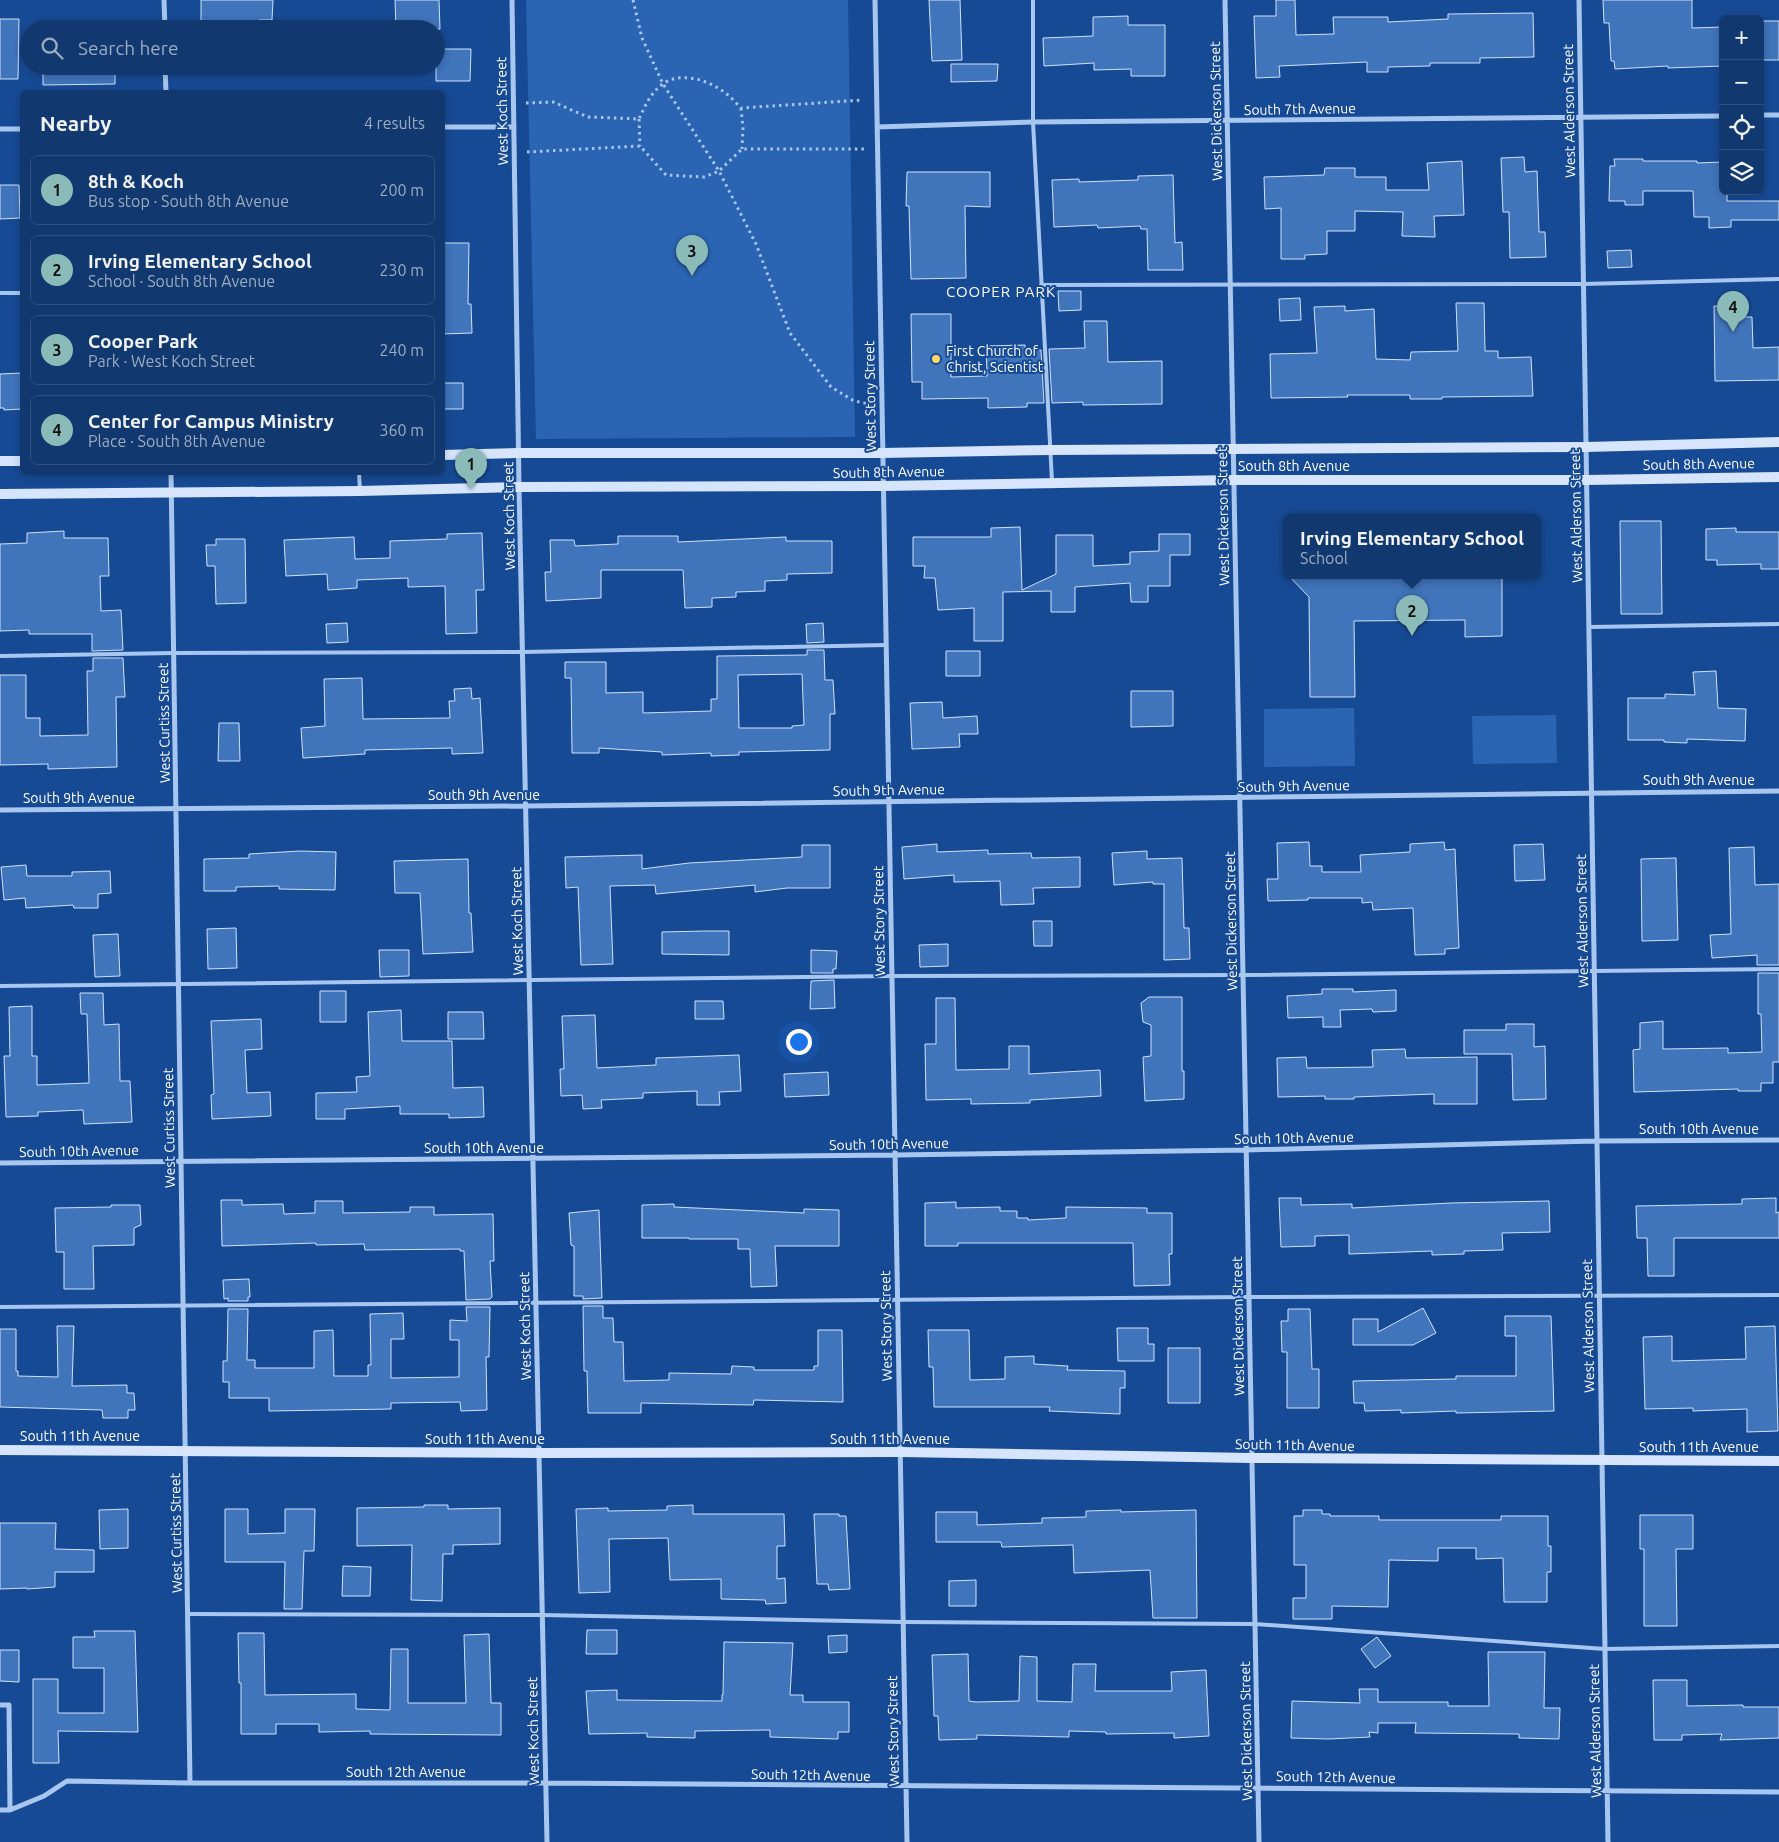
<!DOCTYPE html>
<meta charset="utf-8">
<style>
:root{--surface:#11386f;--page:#1e4377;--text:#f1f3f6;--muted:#9cacc3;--line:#305282;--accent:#8bbbb9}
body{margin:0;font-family:Ubuntu,sans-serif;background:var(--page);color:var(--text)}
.controls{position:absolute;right:15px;top:15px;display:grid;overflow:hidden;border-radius:8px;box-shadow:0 2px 8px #0003}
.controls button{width:45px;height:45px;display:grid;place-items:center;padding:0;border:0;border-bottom:1px solid var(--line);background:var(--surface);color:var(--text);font:25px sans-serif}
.you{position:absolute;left:798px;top:1041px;width:18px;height:18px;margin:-12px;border:4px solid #fff;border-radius:50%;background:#1a73e8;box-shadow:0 0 0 8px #1a73e833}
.badge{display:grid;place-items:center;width:32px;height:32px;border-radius:50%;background:var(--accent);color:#111;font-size:16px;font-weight:700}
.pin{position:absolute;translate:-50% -41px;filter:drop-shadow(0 1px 2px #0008)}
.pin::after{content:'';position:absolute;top:26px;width:18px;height:15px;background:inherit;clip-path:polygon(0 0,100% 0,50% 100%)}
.popup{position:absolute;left:1283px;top:514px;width:258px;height:65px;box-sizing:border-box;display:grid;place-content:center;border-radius:8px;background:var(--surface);filter:drop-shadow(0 1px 4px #0005);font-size:16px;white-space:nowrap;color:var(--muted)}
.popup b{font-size:19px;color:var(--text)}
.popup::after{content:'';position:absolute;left:50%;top:100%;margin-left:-10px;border:10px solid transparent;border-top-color:var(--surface)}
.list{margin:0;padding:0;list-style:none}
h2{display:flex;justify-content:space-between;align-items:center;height:65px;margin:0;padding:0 20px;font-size:21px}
h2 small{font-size:16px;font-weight:400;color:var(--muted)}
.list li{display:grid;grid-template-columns:32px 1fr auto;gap:15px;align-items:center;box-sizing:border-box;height:70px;margin:0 10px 10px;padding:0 10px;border:1px solid var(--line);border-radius:8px}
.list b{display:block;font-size:19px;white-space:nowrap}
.list p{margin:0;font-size:16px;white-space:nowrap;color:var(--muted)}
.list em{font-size:16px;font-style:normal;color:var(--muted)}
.icon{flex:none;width:28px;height:28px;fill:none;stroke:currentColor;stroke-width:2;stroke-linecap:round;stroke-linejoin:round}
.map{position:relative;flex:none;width:1779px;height:1842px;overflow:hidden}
.search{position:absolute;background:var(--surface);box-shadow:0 2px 8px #0003;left:20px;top:20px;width:425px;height:55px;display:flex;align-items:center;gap:12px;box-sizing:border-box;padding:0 18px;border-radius:28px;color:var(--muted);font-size:19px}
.panel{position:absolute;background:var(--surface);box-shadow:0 2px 8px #0003;left:20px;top:90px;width:425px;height:385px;border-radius:8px}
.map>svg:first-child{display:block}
</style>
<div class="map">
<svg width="1779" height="1842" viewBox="0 0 1779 1842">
<rect width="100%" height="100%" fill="#174a94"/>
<path fill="#2a64b2" d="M526,0H848L855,437L536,439Z
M1354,708L1355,766L1264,767V709Z
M1556,715L1557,763L1473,764L1472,716Z"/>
<path fill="#4074bb" stroke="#cfe2fb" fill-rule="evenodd" d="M201,0H273L272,20H259V29H201Z
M395,0H439L440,29H396Z
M929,0H960L962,60L932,61Z
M1276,0H1295L1296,35L1334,34L1333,17H1388V22L1448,19V14L1533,13L1534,57L1480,58V63H1430V66L1388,67V72H1367V62L1279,66L1280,77L1256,78L1254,16H1276Z
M1603,0H1692V28L1723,27V66L1668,68V66L1615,69L1614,61H1611L1609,23H1604Z
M1128,16V25H1165V76H1131V69L1094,70V63L1044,66L1043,38L1093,36V17Z
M0,19H19L18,79H0Z
M1760,21H1779V60H1760Z
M436,49H471L470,81H436Z
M951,64H998L997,81L951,82Z
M43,66H115V84L43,85Z
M1524,157L1525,172L1537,171L1539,232H1545L1546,257L1510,258L1509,212H1503L1501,158Z
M1614,159H1643V161H1697V163L1723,162V191H1727V201H1779V220H1731V227L1709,228V217H1694L1693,191H1643V205H1625V201H1609L1610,166H1615Z
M1462,161L1464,215L1434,216L1435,237L1402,236L1403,212L1355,211V231H1327V254L1305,255V259H1281V208L1265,209L1264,177L1324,175L1325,168H1355V177H1386V190H1429L1427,163Z
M907,172H990V207L965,206L966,278L911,279L909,206H906Z
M1173,175L1175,243L1182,242L1183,270H1148L1147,229H1141L1140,226L1098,228L1097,225L1054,227L1052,180L1079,179V182L1138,180V176Z
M0,185H19L20,218L0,219Z
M442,243H469L468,304H471L472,333L442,334Z
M1631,250L1632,267L1608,268L1607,251Z
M1058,291H1081V310L1059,311Z
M1300,298L1301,320L1280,321L1279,299Z
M1456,303H1484L1485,351H1498V358L1531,357L1533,396L1442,397V399H1410V395H1347L1348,397L1271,398L1270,354L1317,353L1314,307L1345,306V311L1374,309L1376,359L1410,360L1411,352L1458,351Z
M1714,306H1736V317H1752L1753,348L1779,347V380L1715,381Z
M911,314H951V377L987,376L986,346L1025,345V350H1041L1044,403H1027V407L988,408V398L922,399V382H912Z
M1084,321H1107L1108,362L1162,361V404L1083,405V402L1052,403L1049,349L1085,348Z
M22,373V409L4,410V408H0V374Z
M442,383H463V409H442Z
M1620,521H1661L1662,614H1621Z
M1020,527L1022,590L1056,574V535H1093V566L1130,564V552L1159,551V534H1190V555H1170V586H1148V602H1131L1130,583L1075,587V612H1051V591L1003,592V641H974V608L938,610L935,578H924L925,566H913V537H991V528Z
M1736,528V532H1779V569H1761V564L1717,565V560H1706V529Z
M64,531V538H108L109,576H100L101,611L121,610L123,650L92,651V634H29V630L0,631V544L27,543V533Z
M482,533L484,590H476L477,633L446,634L445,586L408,587V578L357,580V588L328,590L327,574L286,576L284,540L354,537L355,559L390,558V541L447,539V534Z
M618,536H678V542L786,537V541H832V573L787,574V580L765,581V591L736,592V597L712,598V607L685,608L683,570H601V598L546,601L545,572H551L550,540H574L575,546L618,544Z
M216,539H245L246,603L216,604L215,566H207L206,545H216Z
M1288,575H1502V636L1465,637V620L1354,621L1355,697H1310L1309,597Z
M347,623L348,642L327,643L326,624Z
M823,623L824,642L807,643L806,624Z
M807,650H824L825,680H833L835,714H830V750L739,752V755L711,756V753L662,755V752L599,748V753H572L571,678H565V662H606V693L643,692V713L711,711V699H717V656L807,655ZM802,674L804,725L792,726V728H739L738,675Z
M946,651H980V676H946Z
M93,658H123L125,697H116L117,767L48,769V764L0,765V675H26V718H40V736L88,735L87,671H93Z
M1716,671L1718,708L1746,709L1745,741L1687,739V743L1664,742V740H1628V698H1665V694L1695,695L1693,672Z
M362,678L363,719L450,718L449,701H455L454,689L471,688L472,699L480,698L483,753L452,754V748L365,750V754L303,758L301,728L325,726L324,679Z
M1131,691H1173V726L1131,727Z
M942,702L943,718L977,716L978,734H959L960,747L912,749L910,703Z
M219,723H239L240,761H218Z
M1309,842L1310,866H1322V872H1361L1360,855L1410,852V844L1444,842L1445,850L1455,849L1459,948L1445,949V954L1415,955L1413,908L1373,910L1372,902L1362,903V898H1308V900L1268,901L1267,879H1278L1277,843Z
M937,844V852L988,850V854L1031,853L1032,858L1080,857V887L1033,888L1034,904L1001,905L1000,881L954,882V875L904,879L902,847Z
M1543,844L1545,880L1515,881L1514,845Z
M802,845H830V888H787L755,892V885L656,894L655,885L610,886L613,964L581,965L578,887L566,888L565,857L642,855V869L689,863L802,857Z
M1754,847L1755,885L1779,884V965H1757V955L1712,958L1710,935L1731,934L1729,848Z
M300,851L336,852L335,890L279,889V886L236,887V891H204V859L249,858V854Z
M1147,851V859L1182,858L1184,928H1189L1190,959L1164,960V884H1153V882L1114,885L1112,853Z
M1676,858L1678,940L1642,941L1641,859Z
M468,859L469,913H471L473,952L423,954L420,893H395L394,861Z
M26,865L27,876H72V872L110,871L111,893L98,894V908H74L73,905L26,908L25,898L4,900L1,867Z
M1033,921H1052V946H1034Z
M236,928L237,968L208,969L207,929Z
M705,931H729V955L662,954V932Z
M118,934L120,976L95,977L93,935Z
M948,944V966L920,967L919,945Z
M379,950H409V976L380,977Z
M811,950L837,951L836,969H833V973H811Z
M1758,973H1779V1062H1773V1083H1761V1091H1738V1089L1634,1092L1633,1050L1640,1049V1023L1663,1021V1049L1728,1048V1053L1762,1052L1761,1014H1758Z
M834,980L835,1008L810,1009L811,981Z
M1322,989H1353V992L1396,990V1011L1373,1012L1372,1009L1340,1010L1341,1027H1323V1017L1288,1018L1287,996L1322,994Z
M320,991H346V1022H320Z
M80,993H103L104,1025L119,1024L120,1081H130L132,1122L84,1124L83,1110L38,1112V1116L6,1117L4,1056H10L9,1007L32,1006V1056H37V1085L89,1083L87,1014H81Z
M1149,997H1182V1071H1184V1099L1145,1101L1143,1057L1151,1056V1025L1143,1022L1141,1003Z
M936,998H955L956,1070L1009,1069V1046H1029V1074L1100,1070L1101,1096L1030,1100V1103L971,1104V1099L926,1100L925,1044H936Z
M695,1001H723L724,1019H695Z
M401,1010L402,1041H452L453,1088L483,1087L484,1117L449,1118V1114H400V1106L345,1109V1119H316V1093L357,1092L356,1077L370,1076L368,1012Z
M448,1012H483L484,1039H448Z
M595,1015L597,1068L656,1065V1058L739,1055L741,1091L719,1092L720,1105H697V1091L643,1093V1098L601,1100L602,1108L583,1109L582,1095L561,1096L560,1069H564L562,1016Z
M261,1019L262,1049L245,1050L247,1093L270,1092L271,1116L212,1119L211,1095L214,1094L211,1021Z
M1506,1024H1534V1047L1545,1046L1546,1099L1513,1100L1512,1054H1464V1030H1506Z
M1405,1049L1406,1058L1477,1057V1104H1434V1094L1354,1097V1099H1325V1096L1278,1097L1277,1058L1306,1057L1307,1068L1373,1067L1372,1050Z
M828,1072L829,1095L785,1097L784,1074Z
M1279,1198H1301V1205L1352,1204V1208L1451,1203L1549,1201L1550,1232L1502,1233L1503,1250L1464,1251V1254L1432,1255V1251L1349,1254V1235L1315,1236V1246L1281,1247Z
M1776,1198V1213L1779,1212V1238H1674V1276H1648L1647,1238H1637L1636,1206L1742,1204V1199Z
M221,1200H242V1205L283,1204L284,1214L315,1213V1201H343V1213L410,1212V1207H434V1215L493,1214L494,1261H490L492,1297L490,1299L466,1300L464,1251H460V1249L365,1250L364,1244L316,1245V1243L222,1246Z
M956,1202V1208L1000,1207V1211H1017V1218H1028V1220L1066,1218V1207L1147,1208V1213H1172V1254H1169L1170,1285L1134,1286L1133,1243H958V1246H925V1203Z
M674,1204V1207L804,1213V1209L839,1210V1246H775L777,1286L751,1287L750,1249H738V1239H689V1238H642V1205Z
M111,1205H140L141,1225L134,1228V1245L93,1246L94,1289H64V1252H56L55,1208L111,1207Z
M599,1210L602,1298L583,1299V1296H574V1246L571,1245L569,1213Z
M249,1279L250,1297H248V1301H228V1298L224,1299L223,1280Z
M583,1306H603V1318H613L614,1342H623L624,1381L669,1380V1373L731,1374L732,1366L754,1367V1370H814V1366H818V1330H842L843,1402L754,1400L753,1405L641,1403V1413H588L587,1371H584Z
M466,1307H490L489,1357H486L487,1410L461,1411L460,1402L391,1403V1409L269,1411V1398H229V1382H223V1361H227L228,1309H248L247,1360H255V1368H314V1331L333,1330L334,1376H368V1365H371L370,1314L403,1313L404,1339H391V1378L459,1377V1340H450V1320L467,1321Z
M1423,1308L1436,1333L1413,1345H1353V1319H1378V1332Z
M1288,1309H1310L1312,1369H1319V1408H1287V1352H1282L1281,1321H1288Z
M1505,1316H1551L1554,1411L1456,1413V1411L1401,1413V1410L1365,1411L1364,1403H1354L1353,1381L1456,1379V1376H1516V1336H1505Z
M57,1326H74L72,1386L127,1385V1393H134L135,1410H128V1418H103L102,1410L0,1407V1329H16V1371H18V1376L58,1377Z
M1775,1326L1778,1431L1747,1432V1409L1693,1411V1408L1645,1409L1643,1337L1672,1336V1361L1746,1359L1745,1327Z
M1117,1328H1148V1344H1154V1361H1118Z
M928,1330H969L970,1380L1005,1379V1357L1034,1356V1364L1068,1366L1067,1370L1125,1371V1388H1120V1414L1049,1411L1050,1407H934L933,1367H929Z
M1168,1348H1200V1403H1168Z
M424,1505H448V1509L500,1508V1544L453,1545V1554H443L442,1601L411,1600L412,1545L357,1546V1508L424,1507Z
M693,1505V1514H784L785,1546H777V1579L785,1578L786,1603L766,1604L765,1600L721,1599V1579L670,1580L668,1538L609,1539L610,1592L579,1593L576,1509L608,1508V1511L667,1510V1506Z
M128,1509V1548L100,1549L99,1510Z
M225,1509H248V1534L285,1533V1509H315L314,1551H304L302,1609H284L285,1562H225Z
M1121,1510V1512L1196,1510L1197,1618H1153L1150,1570L1074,1573L1073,1545L1002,1547L1001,1542H936V1512H977V1525L1042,1523V1518L1086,1517V1511Z
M1303,1510H1322V1514H1330V1516H1379V1520H1501V1516H1548V1546H1551V1572H1547V1602H1504L1503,1558L1476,1559V1548H1438V1561L1389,1560L1388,1607L1332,1606V1619H1293V1598H1306V1565H1294V1516H1303Z
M814,1514H839V1516H846L850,1589L829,1590L828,1584H817Z
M1640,1515H1693V1549H1676L1677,1626H1644V1549H1640Z
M0,1523H56L55,1549L94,1550V1572H55V1587L27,1589V1588L0,1589Z
M343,1566L371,1567L370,1596H342Z
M976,1580V1606H949V1581Z
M587,1630H617V1654H586Z
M94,1631H135L138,1732L58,1731L59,1763H33V1679H58V1713H104V1668H73V1637H95Z
M238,1633H264L265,1695L356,1694V1709L390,1710L391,1649H408V1703H466L464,1635L489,1634L491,1703H501V1735L370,1734V1731L319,1732V1724H276V1734H241V1683H239Z
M847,1635V1652L829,1653L828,1636Z
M1377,1637L1391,1656L1375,1668L1361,1649Z
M724,1642L793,1643L790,1695H803V1702H849V1732H838V1739L770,1737V1730L695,1731V1738L647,1737V1733L589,1734L586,1691L617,1690V1700L722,1701V1695H723Z
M0,1650H19V1682L0,1681Z
M1488,1652H1545L1544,1708H1560L1559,1739L1519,1738V1734L1419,1733H1415L1416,1723H1378V1733L1369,1732L1370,1737L1329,1739L1291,1738L1292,1701L1360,1703L1359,1689H1378V1702H1448V1706H1489Z
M968,1654L969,1701L976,1702L1019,1701L1020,1656L1037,1657V1701L1072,1702L1073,1664H1096L1095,1691H1172L1171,1672L1206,1670L1209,1736L1174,1738V1733L1106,1734V1732L1069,1731V1737L977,1735V1739L939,1740L938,1716H934L932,1655Z
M1653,1680H1687V1706L1743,1705V1707H1779V1738L1720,1740L1722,1734L1682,1735V1740H1654Z"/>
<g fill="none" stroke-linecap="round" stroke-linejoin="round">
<path stroke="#a8c7f0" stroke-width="3" stroke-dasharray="2.5 4" stroke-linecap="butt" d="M633,0L642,38L663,84L719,171L756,244L790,333L831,387L854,401L869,404
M526,103L553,102L588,117L639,119C645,106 651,92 663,84C680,71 708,80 724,92C730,96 736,103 741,108L863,100
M741,108L743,128L742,149
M639,119L640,146
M527,152L640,146L666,175L704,177L719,171L742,149H866"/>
<path stroke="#a8c7f0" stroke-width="4" d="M1033,0V122L1052,481
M1041,285L1583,284L1779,279
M0,293H22
M359,472L360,491
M1589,627L1779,624
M0,656L174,653L523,652L886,645
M0,986L892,976L1243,975L1779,969
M0,1307L1249,1297L1779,1295
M188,1614L542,1615L903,1622L1255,1624L1605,1649L1779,1646"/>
<path stroke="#a8c7f0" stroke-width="5" d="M164,0L165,29
M512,0L519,487L547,1842
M875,0L907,1842
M1225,0L1259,1842
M1579,0L1608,1842
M165,66L166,92
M1760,115H1779
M442,127H514
M877,127L1033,122L1723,116
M0,129H22
M171,472L190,1783
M0,810L526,806L1779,791
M0,1163L895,1155L1246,1150L1597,1141L1779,1140
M0,1705H9L10,1810
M0,1810H10L44,1796L67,1781L190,1783H545L1779,1792"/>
<path stroke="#d6e5fb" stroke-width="10" d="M442,455L518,453H882L1051,450L1586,447L1779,442
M0,461H22
M0,494L360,491L519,487L883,486L1234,480H1586L1779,477
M0,1450L539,1453L900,1452L1252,1458L1779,1461"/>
</g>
<circle fill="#ffd767" stroke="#174a94" stroke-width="2" cx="936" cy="359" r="5"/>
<g text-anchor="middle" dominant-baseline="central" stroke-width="4" stroke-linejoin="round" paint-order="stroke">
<g font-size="14" fill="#fff" stroke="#174a94">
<text transform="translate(1300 109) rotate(-1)">South 7th Avenue</text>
<text transform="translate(502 111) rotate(-91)">West Koch Street</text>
<text transform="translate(1216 111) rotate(-91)">West Dickerson Street</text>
<text transform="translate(1569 111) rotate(-91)">West Alderson Street</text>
<text transform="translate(870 396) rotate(-91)">West Story Street</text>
<text transform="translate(1699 464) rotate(-1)">South 8th Avenue</text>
<text x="1294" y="466">South 8th Avenue</text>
<text transform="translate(889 472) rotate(-1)">South 8th Avenue</text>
<text transform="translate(509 516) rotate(-91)">West Koch Street</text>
<text transform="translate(1223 516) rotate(-91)">West Dickerson Street</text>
<text transform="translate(1576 516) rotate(-91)">West Alderson Street</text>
<text transform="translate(164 723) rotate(-91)">West Curtiss Street</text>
<text x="1699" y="780">South 9th Avenue</text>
<text transform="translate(1294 786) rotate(-1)">South 9th Avenue</text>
<text transform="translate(889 790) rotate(-1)">South 9th Avenue</text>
<text x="484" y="795">South 9th Avenue</text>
<text x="79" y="798">South 9th Avenue</text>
<text transform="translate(517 921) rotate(-91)">West Koch Street</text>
<text transform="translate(879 921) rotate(-91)">West Story Street</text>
<text transform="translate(1231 921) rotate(-91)">West Dickerson Street</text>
<text transform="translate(1582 921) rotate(-91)">West Alderson Street</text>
<text transform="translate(169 1128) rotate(-91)">West Curtiss Street</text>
<text x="1699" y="1129">South 10th Avenue</text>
<text transform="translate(1294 1138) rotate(-1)">South 10th Avenue</text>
<text transform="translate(889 1144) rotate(-1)">South 10th Avenue</text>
<text x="484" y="1148">South 10th Avenue</text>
<text transform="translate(79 1151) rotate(-1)">South 10th Avenue</text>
<text transform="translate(525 1326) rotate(-91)">West Koch Street</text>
<text transform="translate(886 1326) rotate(-91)">West Story Street</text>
<text transform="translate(1238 1326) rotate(-91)">West Dickerson Street</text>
<text transform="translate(1588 1326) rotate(-91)">West Alderson Street</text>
<text x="80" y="1436">South 11th Avenue</text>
<text x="485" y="1439">South 11th Avenue</text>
<text x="890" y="1439">South 11th Avenue</text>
<text transform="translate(1295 1445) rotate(1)">South 11th Avenue</text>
<text x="1699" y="1447">South 11th Avenue</text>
<text transform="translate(176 1533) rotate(-91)">West Curtiss Street</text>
<text transform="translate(533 1731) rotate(-91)">West Koch Street</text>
<text transform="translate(893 1731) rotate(-91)">West Story Street</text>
<text transform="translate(1246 1731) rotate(-91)">West Dickerson Street</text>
<text transform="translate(1595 1731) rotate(-91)">West Alderson Street</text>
<text x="406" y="1772">South 12th Avenue</text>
<text transform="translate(811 1775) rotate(1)">South 12th Avenue</text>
<text transform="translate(1336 1777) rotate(1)">South 12th Avenue</text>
</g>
<g font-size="14" fill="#fff" stroke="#174a94" text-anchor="start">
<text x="946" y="351">First Church of<tspan x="946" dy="16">Christ, Scientist</tspan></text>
</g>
<g font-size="15" letter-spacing="1" fill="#fff" stroke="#174a94">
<text x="1001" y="291">COOPER PARK</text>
</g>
</g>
</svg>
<div class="controls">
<button>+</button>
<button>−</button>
<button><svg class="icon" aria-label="locate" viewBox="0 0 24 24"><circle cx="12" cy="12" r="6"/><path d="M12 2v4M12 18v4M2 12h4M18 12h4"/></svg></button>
<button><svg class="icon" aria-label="layers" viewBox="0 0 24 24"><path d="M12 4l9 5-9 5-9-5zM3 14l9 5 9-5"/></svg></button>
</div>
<div class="you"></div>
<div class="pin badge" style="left:471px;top:489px">1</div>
<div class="pin badge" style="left:1412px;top:636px">2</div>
<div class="popup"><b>Irving Elementary School</b>School</div>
<div class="pin badge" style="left:692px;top:276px">3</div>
<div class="pin badge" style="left:1733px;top:332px">4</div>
<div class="search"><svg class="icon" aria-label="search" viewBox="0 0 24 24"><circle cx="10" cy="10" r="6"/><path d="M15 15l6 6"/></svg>Search here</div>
<section class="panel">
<h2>Nearby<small>4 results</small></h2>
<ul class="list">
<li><span class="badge">1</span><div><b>8th &amp; Koch</b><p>Bus stop · South 8th Avenue</p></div><em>200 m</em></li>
<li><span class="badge">2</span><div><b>Irving Elementary School</b><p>School · South 8th Avenue</p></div><em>230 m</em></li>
<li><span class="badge">3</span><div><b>Cooper Park</b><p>Park · West Koch Street</p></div><em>240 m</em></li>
<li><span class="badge">4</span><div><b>Center for Campus Ministry</b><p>Place · South 8th Avenue</p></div><em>360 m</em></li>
</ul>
</section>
</div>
